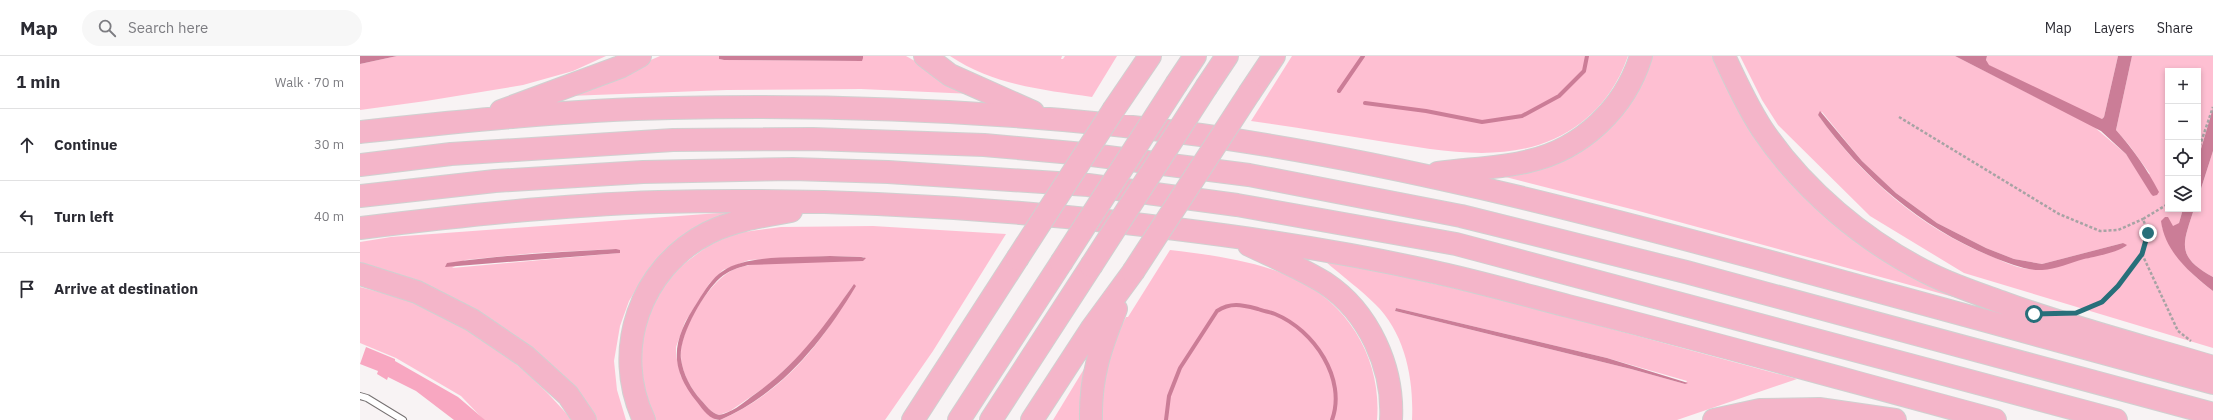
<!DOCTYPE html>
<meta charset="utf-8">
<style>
:root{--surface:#fff;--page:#f7f7f7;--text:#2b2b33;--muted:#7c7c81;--line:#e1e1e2}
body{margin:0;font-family:"IBM Plex Sans",sans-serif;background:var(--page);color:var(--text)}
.controls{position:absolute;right:12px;top:12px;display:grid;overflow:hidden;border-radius:0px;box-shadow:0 2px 6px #0003}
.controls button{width:36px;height:36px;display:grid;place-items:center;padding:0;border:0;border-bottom:1px solid var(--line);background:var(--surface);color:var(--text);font:20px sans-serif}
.stop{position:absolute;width:12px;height:12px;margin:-9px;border:3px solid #276f7a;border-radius:50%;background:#fff}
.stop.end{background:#276f7a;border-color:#fff;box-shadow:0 1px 4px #0008}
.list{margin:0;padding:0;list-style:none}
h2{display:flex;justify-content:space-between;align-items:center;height:52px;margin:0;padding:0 16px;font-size:17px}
h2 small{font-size:13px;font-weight:400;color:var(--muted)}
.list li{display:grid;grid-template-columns:26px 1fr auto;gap:12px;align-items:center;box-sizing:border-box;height:72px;padding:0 16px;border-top:1px solid var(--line)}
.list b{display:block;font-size:15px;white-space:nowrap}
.list em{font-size:13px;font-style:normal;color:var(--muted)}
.icon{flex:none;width:22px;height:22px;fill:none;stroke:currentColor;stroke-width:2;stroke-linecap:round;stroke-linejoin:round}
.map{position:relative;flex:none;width:1853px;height:364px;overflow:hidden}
header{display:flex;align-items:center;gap:24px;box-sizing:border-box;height:56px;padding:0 20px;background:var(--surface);border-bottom:1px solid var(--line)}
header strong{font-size:19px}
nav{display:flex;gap:22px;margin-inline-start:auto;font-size:14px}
.search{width:280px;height:36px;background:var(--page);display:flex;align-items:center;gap:10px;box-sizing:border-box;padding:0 14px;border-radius:22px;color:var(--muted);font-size:15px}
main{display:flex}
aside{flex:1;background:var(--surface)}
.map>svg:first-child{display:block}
</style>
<header>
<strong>Map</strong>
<div class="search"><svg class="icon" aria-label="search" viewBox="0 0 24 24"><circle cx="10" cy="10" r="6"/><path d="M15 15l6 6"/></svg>Search here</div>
<nav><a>Map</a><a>Layers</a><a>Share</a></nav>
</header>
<main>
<aside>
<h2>1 min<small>Walk · 70 m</small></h2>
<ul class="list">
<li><svg class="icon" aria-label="ahead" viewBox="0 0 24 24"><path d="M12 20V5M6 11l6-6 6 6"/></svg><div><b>Continue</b></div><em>30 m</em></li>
<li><svg class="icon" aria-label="left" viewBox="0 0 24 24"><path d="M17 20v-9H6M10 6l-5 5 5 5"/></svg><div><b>Turn left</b></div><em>40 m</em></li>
<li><svg class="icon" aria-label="arrive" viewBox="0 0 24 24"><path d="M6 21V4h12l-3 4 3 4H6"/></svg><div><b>Arrive at destination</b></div></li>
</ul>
</aside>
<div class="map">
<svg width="1853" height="364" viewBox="0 0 1853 364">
<rect width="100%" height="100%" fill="#f8f3f4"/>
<path fill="#febfd2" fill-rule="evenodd" d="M37,0H246L213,15L163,29L66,45L0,54V8Z
M300,0H359V3L364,4L502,5V0H492H546L613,38L501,33L367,34L208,40Z
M590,0H702L701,3H703L705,0H757L732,41C683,34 633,29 590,0Z
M932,0H1268C1259,26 1244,49 1222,66C1163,112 1088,96 1019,85C976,78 933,71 891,65Z
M1287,0H1359L1445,130L1645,255L1275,154L1134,118L1196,103Z
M1380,0H1595L1733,70L1766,98L1778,115L1790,118L1769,89L1756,74L1772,0H1853V52L1838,103V15H1808V153H1823L1819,167L1813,171H1802C1814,201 1828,216 1853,235V292L1604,217L1510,160L1418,69L1402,44ZM1462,56L1502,105L1536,137L1577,167L1626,192L1654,203L1682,208L1763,187L1765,191C1743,198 1720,203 1697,208C1690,210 1681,213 1673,213C1660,214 1645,206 1633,201C1561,173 1502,121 1458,59Z
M1627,0H1758L1744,61L1742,63L1737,62L1628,9L1626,4Z
M1853,95V221C1815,200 1823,188 1834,153H1838V142Z
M415,153L300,203L282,224L269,245L260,270L254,305L257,334L266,364H233L187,311L0,212V186L31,181ZM255,193L259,197L92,212L105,204L175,197Z
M513,170L646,178L573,295L525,364H360C420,339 466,285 494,228L465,270L439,300L408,329L370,355L359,359C351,357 346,349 341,344C330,332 320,313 321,297C321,272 351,222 375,213C390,207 407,207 423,206C450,205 476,205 503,205L504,201L470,200L389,204L363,214L349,228L325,266L316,291V299L321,321L356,364H293L276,306L292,249L303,231L321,210L349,189L376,177L421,171Z
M810,194C852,199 898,205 936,223C990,249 1022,305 1017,364H740L744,320L755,282L766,261H768Z
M970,204L1145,244L1437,323L1317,364H1052C1054,323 1045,277 1015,248C1000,233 982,220 966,206ZM1036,252L1247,302L1327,325L1325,328L1271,313L1035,255Z
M0,231C30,239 61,247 89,262C136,287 177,323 212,364H124L101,340L36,302L0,287Z
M727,308L720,364H693Z"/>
<path fill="#cb7d97" d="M0,0H37L0,8Z
M359,0H503V2L502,5L364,4L359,3Z
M1595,0H1627L1626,4L1629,9L1742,63L1744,61L1758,0H1772L1756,74C1773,93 1787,113 1799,136L1797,139L1793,140L1791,138L1766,98L1741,75Z
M1853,52V95L1838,142V103Z
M1460,55L1502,105L1536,137L1577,167L1626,192L1654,203L1682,208L1763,187L1767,189C1760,196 1734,201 1724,203C1710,207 1696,213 1682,214C1667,215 1649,207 1635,202C1563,173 1503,122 1458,59Z
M1823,153H1834C1823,188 1815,200 1853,221V235C1830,217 1805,196 1801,165L1805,161H1808L1813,170L1819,167Z
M256,193L260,194V197L85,211L87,207C143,199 199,196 256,193Z
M470,200L501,201L506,202L503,205L388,209C377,212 368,215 360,222C344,236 318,281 321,303C323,318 331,333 341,344C346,349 351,357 359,359C371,357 382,348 391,341C436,310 463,272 494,228L496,230C463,285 421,338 360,364C350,364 343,354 337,346C307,309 313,283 338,245C345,234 352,222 363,215C387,198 440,202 470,200Z
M1036,252L1247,302L1328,327L1325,328L1271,313L1035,255Z"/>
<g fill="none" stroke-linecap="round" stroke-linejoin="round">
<path stroke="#cb7d97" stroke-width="4" d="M979,35L1003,0
M1005,47L1066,55L1122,66L1162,60L1199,40L1224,15L1227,0
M806,364L809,340L820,312L857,255C871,246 882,249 898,253C903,255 910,256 915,258C954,274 987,323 972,364"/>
</g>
<path fill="#f8a7c1" d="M6,291L35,303V305L98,341L125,364H94L56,335L28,321L27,324L17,318L18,315L0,308Z"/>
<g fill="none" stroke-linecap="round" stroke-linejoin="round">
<defs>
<path id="lane" d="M0,340L7,342L43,364"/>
<path id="highway" d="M565,0L590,19L673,56
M1364,0C1375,24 1387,50 1402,73C1443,134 1505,186 1570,218C1594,230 1619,238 1644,247C1712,272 1783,290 1853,311
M817,27L835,0
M847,30L867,0
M890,36L914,0
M754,53L790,0
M141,55L260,11L280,0
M0,76C104,65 207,54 312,52C488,48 666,56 841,79C1029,105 1213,153 1396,202C1548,244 1701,285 1853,327
M0,109L91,98L313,84L453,83L624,89L724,98L889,119L1101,160L1326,216L1853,358
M1078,117C1107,113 1141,112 1169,105C1222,93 1265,52 1281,0
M0,140L135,125L283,116L433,113L528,116L728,129L877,149L1096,188L1756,364
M0,172C99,160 199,149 299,146C453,142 605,150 757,166C862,178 967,192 1070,215C1116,225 1162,238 1208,250C1351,286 1493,326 1635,364
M889,189C914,201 941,212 965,227C1009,256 1034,312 1031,364
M0,218L57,236L112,264L165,300L208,339L225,364
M284,364C251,294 280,212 348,177C374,164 403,160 431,155
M553,364L657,203
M599,364L701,207
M631,364L731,210
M672,364L732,272L773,216
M731,364C730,322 740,292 756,253
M1354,364L1400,354L1459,353L1535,364"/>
</defs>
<use href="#lane" stroke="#757071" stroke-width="8"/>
<use href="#highway" stroke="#d0d0d0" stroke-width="24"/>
<path stroke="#a7a3a4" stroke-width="2.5" stroke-dasharray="3 2" stroke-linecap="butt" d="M1539,61L1699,158L1740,175L1758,174L1783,163
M1838,95L1853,51
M1782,198L1818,275L1831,285
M1723,254L1742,246L1758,230L1782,198L1788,177L1783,163L1808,148"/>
<use href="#lane" stroke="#fff" stroke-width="6"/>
<use href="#highway" stroke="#f4b5c9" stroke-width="22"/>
<defs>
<path id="highway-bridge" d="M657,203L754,53
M701,207L817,27
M731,210L847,30
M773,216L890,36"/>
</defs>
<use href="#highway-bridge" stroke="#d0d0d0" stroke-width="24" stroke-linecap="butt"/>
<use href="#highway-bridge" stroke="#f4b5c9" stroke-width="22"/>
</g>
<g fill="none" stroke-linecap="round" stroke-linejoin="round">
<path stroke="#276f7a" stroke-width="5" d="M1674,258L1716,257L1742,246L1758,230L1782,198L1788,177"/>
</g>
</svg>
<div class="controls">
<button>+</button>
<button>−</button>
<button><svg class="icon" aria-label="locate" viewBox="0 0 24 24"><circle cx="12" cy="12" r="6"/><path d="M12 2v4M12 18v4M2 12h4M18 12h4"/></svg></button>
<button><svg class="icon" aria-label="layers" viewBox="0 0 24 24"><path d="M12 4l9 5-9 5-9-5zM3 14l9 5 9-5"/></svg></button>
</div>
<div class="stop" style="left:1674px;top:258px"></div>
<div class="stop end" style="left:1788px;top:177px"></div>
</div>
</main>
